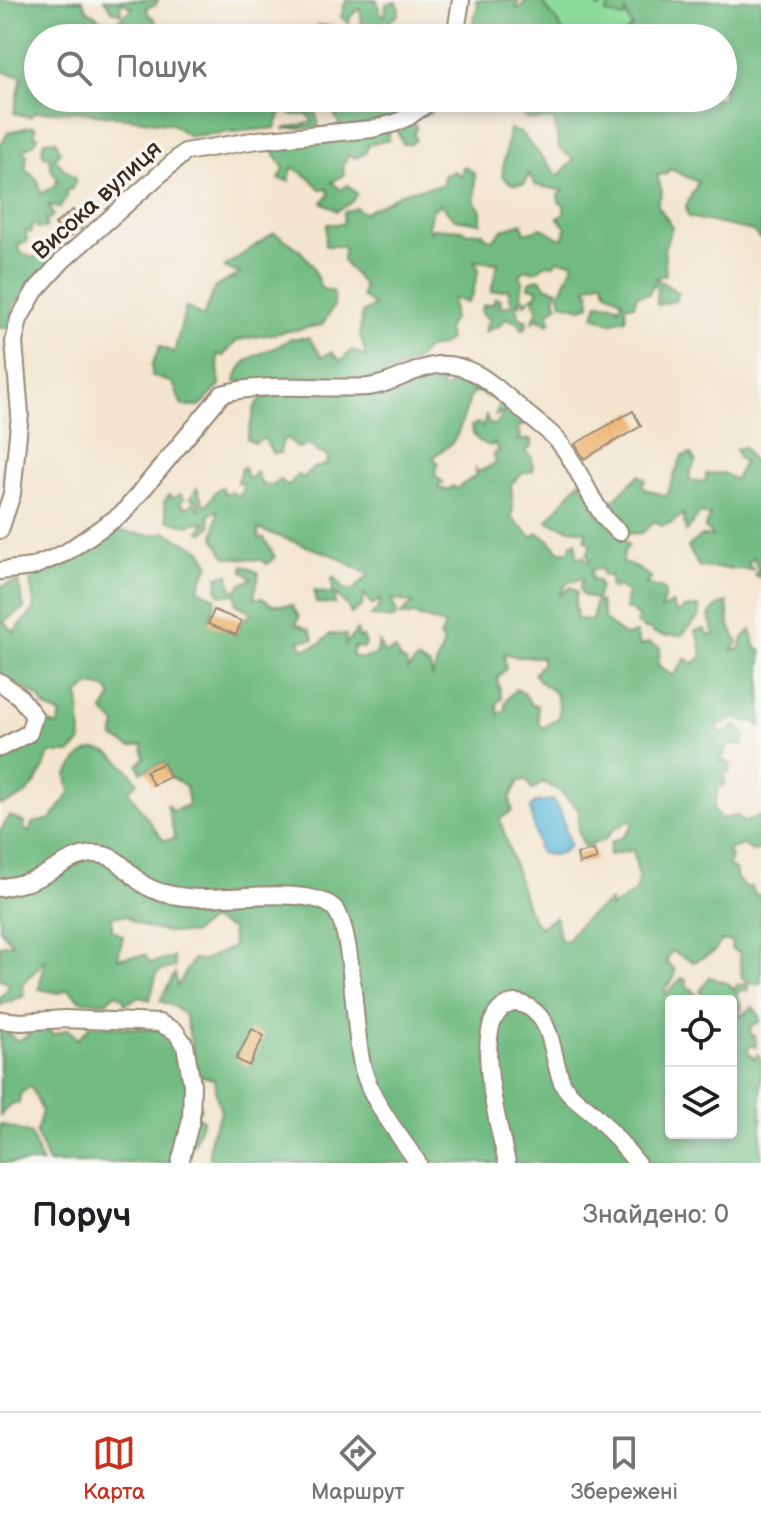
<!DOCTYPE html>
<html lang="uk">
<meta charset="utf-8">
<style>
:root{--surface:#fff;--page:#f6f6f6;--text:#202124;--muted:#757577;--line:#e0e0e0;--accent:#c8321e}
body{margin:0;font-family:"Balsamiq Sans",sans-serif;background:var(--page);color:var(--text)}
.controls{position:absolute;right:24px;bottom:24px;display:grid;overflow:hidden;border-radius:8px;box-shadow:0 4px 12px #0003}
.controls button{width:72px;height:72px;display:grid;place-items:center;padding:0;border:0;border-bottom:2px solid var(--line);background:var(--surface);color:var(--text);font:40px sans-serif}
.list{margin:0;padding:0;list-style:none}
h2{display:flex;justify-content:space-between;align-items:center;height:104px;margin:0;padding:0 32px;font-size:34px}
h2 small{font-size:26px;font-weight:400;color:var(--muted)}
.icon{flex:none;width:44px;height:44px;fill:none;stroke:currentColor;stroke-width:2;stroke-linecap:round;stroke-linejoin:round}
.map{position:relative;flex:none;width:761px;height:1163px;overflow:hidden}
.search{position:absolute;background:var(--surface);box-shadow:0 4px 12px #0003;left:24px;right:24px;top:24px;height:88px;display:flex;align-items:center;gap:20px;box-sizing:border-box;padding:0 28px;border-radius:44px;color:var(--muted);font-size:30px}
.sheet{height:248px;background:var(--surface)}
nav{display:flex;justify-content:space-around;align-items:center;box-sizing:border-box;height:112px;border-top:2px solid var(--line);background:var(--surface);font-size:22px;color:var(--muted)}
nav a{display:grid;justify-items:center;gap:4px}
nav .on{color:var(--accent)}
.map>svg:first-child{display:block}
</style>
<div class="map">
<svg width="761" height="1163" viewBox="0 0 761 1163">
<rect width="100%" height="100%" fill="#f6f6f2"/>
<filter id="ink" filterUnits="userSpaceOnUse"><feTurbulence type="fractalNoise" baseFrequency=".0125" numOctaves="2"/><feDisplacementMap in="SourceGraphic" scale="16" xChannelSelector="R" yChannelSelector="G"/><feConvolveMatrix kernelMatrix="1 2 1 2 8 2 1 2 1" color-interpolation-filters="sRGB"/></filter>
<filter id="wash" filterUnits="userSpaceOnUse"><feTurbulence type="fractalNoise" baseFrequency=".006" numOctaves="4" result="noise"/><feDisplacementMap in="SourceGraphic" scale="32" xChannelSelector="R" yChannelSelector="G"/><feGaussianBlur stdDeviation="1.8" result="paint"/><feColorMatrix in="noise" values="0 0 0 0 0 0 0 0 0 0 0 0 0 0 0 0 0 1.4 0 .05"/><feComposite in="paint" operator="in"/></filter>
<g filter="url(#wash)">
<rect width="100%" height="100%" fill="#f3e5cf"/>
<path fill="#8cdb9a" stroke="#64825c" stroke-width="2" d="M537,0H590L599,8L607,2C623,3 627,14 632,27L620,38H566C562,27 547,8 537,0Z"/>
<path fill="#71bb82" stroke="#567250" stroke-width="2" fill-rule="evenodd" d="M0,0H82L87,10L105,22V29L112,26L114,34L125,28L117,21L133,8L120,1L121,14L113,11L104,0H158L156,5L147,7L148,14L155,19L157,28L152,29V38H38V98H279L286,103L316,113L319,127L283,129L313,122L308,115H295L282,110L275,128L189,136L172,124L75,111L35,112L30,117L14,113L22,76L0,71Z
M346,0H377L381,14L385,16L386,4L396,2L399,9L398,15L388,22L379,38H320L318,25L346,28L353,37L362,27L360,8L350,17L349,23L341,17Z
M476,0H519L516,8L518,9L527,0L541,1C549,12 562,26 566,38H468L478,6Z
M590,0H761V240L753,231L688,217L686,206L698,182L670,169L666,174L657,175L662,192L657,204L672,227L664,249L666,275L655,278L679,293L676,301L657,305V288L654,283L649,294L637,295L634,305H625L626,319L610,323L594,316L598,303L615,304L619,308L622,300L606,290L603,280L586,287L590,293V305L582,308L562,303L560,294L574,262L558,260L554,265L547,264L534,272L526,269L520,275L523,282L521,295L527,301L538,293L537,289L529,287L530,282L539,278L547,287L558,290L555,298L558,305L548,313L552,321L548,324L544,320L540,321L539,317L533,322L538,308L534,302L535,296L529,299L526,304L523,300H519L521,304L516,303L519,317L527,321L526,328L522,329L520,324L506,318L501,325L484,332L489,319L482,315L481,309L484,305L493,304L495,298L501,299L500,307L512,305L508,289L491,292L498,263L474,261L479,269L472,296L467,303L453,298V318L447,329L449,340L440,346L428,348L413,363L367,382L347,384L339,379L314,375L261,382H235C243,349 270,356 291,338H309L322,357L331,352L341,361L352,350L366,357L360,334L362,313L374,306L362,296L364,286L343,261L344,246H325L327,224H343L344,212L356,208L363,213L407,191L444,185L443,176L455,171L461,176L463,166L475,174V203L481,210V223L455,219L440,204L432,211L428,227L431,232L432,228L464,230L467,233L483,232L482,234L492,240L504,229L522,223L525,233L542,228L559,238H564L566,228L558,218L564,214V205L559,202L558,195L564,191L535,185L529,174L524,184H512L502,176L509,129L521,133L558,176L574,160L559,148L554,120L526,119L511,98H723V38H620L632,27L626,12L624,18L606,13L612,2H607L599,8Z
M320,98H398L389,104L398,120L427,103L432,112L412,121L417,128L414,134L416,140L410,144H403L396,128L389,132V140L369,144L365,154L355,158L348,155L343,165L344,175L332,182L341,190L348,185L357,194L352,202L337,211L322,202L329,195L328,189H320L311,179L292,167L289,181L279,179L284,169L268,142L340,125L330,106Z
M34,126L36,130L34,136H38C36,146 30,145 23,150L27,155L25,169L38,180L41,194L53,187L58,180L51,169L50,157L44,156L42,148L44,141L56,140L60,152L55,158L63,168L76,178L72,189L66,191L67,196L60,208L49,205L53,215L49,220L46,219V228H37L36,223L32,225L31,233L26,230L27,242L18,244L20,252L31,258L45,255L46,247L64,241L67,248L64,251L55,247C49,268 37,294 15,302L9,328H0V145L9,132Z
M274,233C289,241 307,254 314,270C317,276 318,283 322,289L334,292V306L322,325L238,340L223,356L217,354L220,386L199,407L182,406L173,383L152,376V365L160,346L174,353L186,307L203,317L215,287L240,274L224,267Z
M453,376L461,381L475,377L473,391L483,383L495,391L493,398H489L478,392L472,393L457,435L451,444L433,457L438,463L435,476L443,482L437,488L448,490L453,486L456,489L475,476V469L479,472L496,463L493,454L499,451L494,443L491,446C479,443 473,438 471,426L478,423L483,427L486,415L490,425L497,424L505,411L495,416L499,404L496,400H506L530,422L517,428L521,437L517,440H531V447L525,452L532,458L533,471L523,473L511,484L513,509L511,517L532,537L538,533L548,539L559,551H570L571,544L576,541L577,558L583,556L588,562L591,560L587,555L591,544L585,540L586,531L570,529L547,521L581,480L599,514L639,475L646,480L642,485L645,489L666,496L682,456L691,454L696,462L689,474L691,481H706V474L723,473L735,480L744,462L738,458L736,449L744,447L755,466L761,463V578L755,575L758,571L754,557L748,563L753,570L699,567L688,547L701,536H712L705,528L710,516L700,513L686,532L683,514L672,523L661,526L655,521L642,533L618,534L629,545L624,552L623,564H631L652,578L646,584L663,589L665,593L661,610L672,603L675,610L679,613L684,608L699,607L700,616L682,635L666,636L653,633L651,629H645L636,623L639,618L631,610H625L627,592L618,586L613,589L610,587V576H603L601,568L591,570L592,579L598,581L600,587L596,600L582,595L580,587L583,580L580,579L567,583L559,596L571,587L577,592L575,602L577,619L592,620L595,603L600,601L604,619L625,636L636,633L640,646L649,643L660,648L658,667L660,666L673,676L686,658L693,664L702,656L700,642L695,631L705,629L708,635H714L709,616L717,606L727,602L729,624L738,643L731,650L740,649L743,638L751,630L756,649L761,650V727L753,721L746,722C734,715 727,721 716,728L721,734L737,726L746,735L743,745H729L720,762L726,761L731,765L729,772H724L725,785L718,787C717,802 708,809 722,819L737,816L742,819V823L761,816V849L754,852L743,845L730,849L727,854L731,855L729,866L735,870L737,879L744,887H751L756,895H761V983L757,985L742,979L739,953L731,949L732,941H721L714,952L694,962L671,951L666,962L675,970L674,978L664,991L667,993L682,978L686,980L687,988L692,989L700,1000L704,998L700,991L710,977L729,984L734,990L737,985L748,984V991L741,990L737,993L742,1009L738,1013L740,1016L753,1007L759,1015L760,1022L752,1025L750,1029L752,1037L755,1035L756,1047L752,1045L747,1050L754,1059L758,1054L761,1059V1163H215L209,1156L211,1135L221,1112L216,1095L214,1079L198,1075L185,1015L173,1006L160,1001L175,973L177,987L193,959L202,961L233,947L231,929L210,920L192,934C171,932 142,932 127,916H112V930L123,936L118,958L145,955L150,963L173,957L175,967L157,972L150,1000L139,997L125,1004L123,998L115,993L106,1002L81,1001L68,989L59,993L39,989L45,960L22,985L24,996L0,1005V997L8,989V982L0,979V945L12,943L0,929V831L10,816L25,823L24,830L30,832L32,823L51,819L70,793L67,775C72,769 77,758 84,754C106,739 126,767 138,782L128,791L163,840L175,839L167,805L173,811L189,805L186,786L170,777L164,763L141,772L138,765L144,758L143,745L130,747L113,737L116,725L103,711L112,696L106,688L91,685L79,694L81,742L70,753H49C40,781 31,798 0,805V754L35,741L46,722L58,726L61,715L45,707L39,697L0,675V587L18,581L24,608L3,622L14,632L35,609L30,581C47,569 92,536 111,532C129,528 142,540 166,532L201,550L209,564L198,589L216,598L209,623L236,635L241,621L253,613L236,604V594L221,595L217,591L218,577L229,574L231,589L237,590L241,584L252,579L243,571V565L259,573L254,598H262L273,605H292L299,617L296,624L310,630L314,639L299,641L304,649L320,644L330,634L346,635L345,645L357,630L359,638L363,637L366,643L363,648L354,647L352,656L361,659L376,655L379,642L384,653L396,650L400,659L406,662L407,670L417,660L430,666L432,677L444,642L440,638L445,625L414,615H400L413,603L391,599L397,613L394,619L371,616L379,607L380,599L372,605L364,594L362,606L351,614L347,605L336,595L334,599L335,604L316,603L314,591L333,594L332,578H336L344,589L352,591L369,575L335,556L258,529L259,539L264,538L275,557L267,564L261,560L226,557L214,538L218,510L209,515L211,526L204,533L199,532L205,523L198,522L189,525L168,521L164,502L169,495L173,498L180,494L184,498L180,503L187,508L194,502L200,511L198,501L190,498L197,488L204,505L207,504L217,490L222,487L225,494L232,491L233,494L241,496L244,484L237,483L241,468L244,467L247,478L252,477L256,471L262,485H273L280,480L289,486L297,475L303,478L312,469L327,464L328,456L317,452L310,445L297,448L288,438L283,440L280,453L273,454L264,438L255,443L247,439L255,407L268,390L438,379L443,389L449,388ZM504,653L518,657H542V664L534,674C544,693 561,682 559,717L543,728L539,724L537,705H531L525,694L516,689C509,696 504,700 505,710L498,714L497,703L502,699L497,678L506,669ZM527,780L532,790L543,782L561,792L579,810L578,830L584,847L605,840L613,830L630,820L633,824L623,837L611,842L609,855L633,850L639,878L636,891L611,908L610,901C594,912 577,923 568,940L561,941L555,917L539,928L527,908L500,819L512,811L510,798L519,781ZM671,1001H731V1133H671Z
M0,1024L16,1041L29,1036L23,1029L47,1025L52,1035L68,1029L78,1039L91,1025L160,1030L181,1048L191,1099L200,1105V1111L191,1112L203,1120L193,1146L178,1145L175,1163H48L36,1133L42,1111L31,1086L20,1094L19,1103L9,1105L0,1116Z
M0,1124L31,1134L42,1163H0Z"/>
<path fill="#5cb9da" stroke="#4c727c" stroke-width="2" d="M552,800L561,812L570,846C560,855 552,858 539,852L530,808L536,802Z"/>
<g id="blocks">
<path fill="#eeb572" d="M73,210L85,225L67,239L55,224Z
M633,411L641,426L584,459L575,444Z
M214,610L241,621L236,635L208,624Z
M164,763L170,777L153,785L146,771Z
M594,850L597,859L579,864L577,854Z
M252,1029L264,1036L249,1066L236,1059Z"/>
</g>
</g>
<g filter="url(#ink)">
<use href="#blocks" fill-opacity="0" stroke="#978876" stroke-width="2"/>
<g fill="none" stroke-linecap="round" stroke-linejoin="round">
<defs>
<path id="minor" d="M455,38L461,0
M0,530L12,494L20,414L14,342L19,319L35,291L63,260L185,152L258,140L372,129L395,123L408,117L425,105L430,98
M0,571L32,567L65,553L123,513L222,394C269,381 320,390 368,387C390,385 411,370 432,366C470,358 500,391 527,414C537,423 550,431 559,442C581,468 594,515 619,532
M0,682L19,696L34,716L29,733L0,748
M0,888C11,885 25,884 35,879C55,871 74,853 96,854C121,855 127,875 146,886C162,895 180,897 198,898C229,899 315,886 335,909C354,932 353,1033 363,1069C373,1104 398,1133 418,1163
M0,1020L21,1022L64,1019L159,1023L175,1031L185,1045L192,1084L191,1120L180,1163
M507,1163C501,1133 464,1011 514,1003C524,1002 534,1010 540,1017C554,1036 553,1061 562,1082C567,1095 586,1106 596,1116C611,1131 624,1147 637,1163"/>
</defs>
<use href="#minor" stroke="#978876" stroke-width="20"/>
<use href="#minor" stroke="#fff" stroke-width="16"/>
</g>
</g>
<g text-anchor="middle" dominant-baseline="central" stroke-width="7" stroke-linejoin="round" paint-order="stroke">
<g font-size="24" fill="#3b2a1e" stroke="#f6f6f2">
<text transform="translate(97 200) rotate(-42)">Висока вулиця</text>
</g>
</g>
</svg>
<div class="controls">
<button><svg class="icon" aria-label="locate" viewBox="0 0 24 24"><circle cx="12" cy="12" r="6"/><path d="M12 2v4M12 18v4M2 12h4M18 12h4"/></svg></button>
<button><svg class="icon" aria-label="layers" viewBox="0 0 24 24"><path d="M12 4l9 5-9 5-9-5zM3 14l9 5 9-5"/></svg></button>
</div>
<div class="search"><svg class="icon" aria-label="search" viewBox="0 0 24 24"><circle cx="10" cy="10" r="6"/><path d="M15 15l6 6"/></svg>Пошук</div>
</div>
<section class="sheet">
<h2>Поруч<small>Знайдено: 0</small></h2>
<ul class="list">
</ul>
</section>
<nav>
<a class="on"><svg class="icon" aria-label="map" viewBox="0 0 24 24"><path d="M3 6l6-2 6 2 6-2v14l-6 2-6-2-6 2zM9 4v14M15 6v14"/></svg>Карта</a>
<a><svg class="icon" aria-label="directions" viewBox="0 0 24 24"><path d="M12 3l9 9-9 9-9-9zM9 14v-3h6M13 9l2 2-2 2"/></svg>Маршрут</a>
<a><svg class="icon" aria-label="saved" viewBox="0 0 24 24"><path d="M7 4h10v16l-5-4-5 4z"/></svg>Збережені</a>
</nav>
